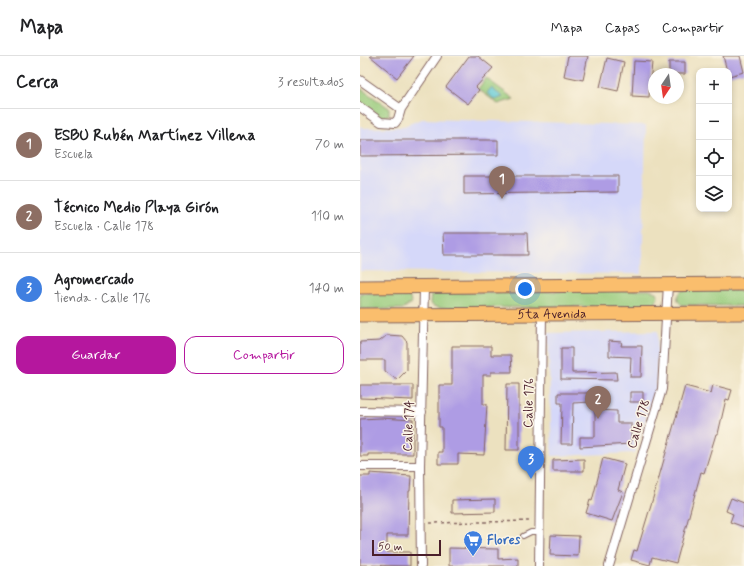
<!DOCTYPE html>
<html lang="es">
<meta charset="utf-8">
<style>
:root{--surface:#fff;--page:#f6f6f6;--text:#202124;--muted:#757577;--line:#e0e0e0;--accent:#b5179e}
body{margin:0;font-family:Mynerve,sans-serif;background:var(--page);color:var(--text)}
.controls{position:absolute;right:12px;top:12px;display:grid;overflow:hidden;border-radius:8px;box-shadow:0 2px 6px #0003}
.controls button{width:36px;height:36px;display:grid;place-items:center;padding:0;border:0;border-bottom:1px solid var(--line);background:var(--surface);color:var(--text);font:20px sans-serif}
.compass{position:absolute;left:288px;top:12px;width:36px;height:36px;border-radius:50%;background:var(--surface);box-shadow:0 2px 6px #0003;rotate:193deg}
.scale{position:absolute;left:12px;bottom:10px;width:69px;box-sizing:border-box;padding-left:4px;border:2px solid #4a1f2b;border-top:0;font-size:11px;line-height:14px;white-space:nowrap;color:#4a1f2b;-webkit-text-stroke:3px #fcf5e5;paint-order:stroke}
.you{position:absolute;left:165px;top:233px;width:14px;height:14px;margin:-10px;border:3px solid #fff;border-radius:50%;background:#1a73e8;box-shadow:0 0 0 6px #1a73e833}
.badge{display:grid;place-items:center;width:26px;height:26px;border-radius:50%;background:var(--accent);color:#fff;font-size:13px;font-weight:700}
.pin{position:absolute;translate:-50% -33px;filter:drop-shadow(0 1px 2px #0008)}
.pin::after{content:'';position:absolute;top:21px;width:14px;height:12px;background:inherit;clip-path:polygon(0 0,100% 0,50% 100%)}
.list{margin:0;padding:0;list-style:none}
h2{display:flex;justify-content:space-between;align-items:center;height:52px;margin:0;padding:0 16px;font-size:17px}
h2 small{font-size:13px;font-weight:400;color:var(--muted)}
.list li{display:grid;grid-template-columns:26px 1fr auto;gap:12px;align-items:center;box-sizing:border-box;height:72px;padding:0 16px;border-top:1px solid var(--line)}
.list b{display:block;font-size:15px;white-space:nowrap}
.list p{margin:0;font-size:13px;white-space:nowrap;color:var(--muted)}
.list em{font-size:13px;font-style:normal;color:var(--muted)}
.actions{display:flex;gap:8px;padding:12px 16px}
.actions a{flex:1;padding:9px 0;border:1px solid var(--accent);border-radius:12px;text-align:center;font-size:14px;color:var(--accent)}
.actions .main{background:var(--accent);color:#fff}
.icon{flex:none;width:22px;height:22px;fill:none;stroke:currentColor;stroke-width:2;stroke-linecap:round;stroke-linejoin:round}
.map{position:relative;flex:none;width:384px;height:510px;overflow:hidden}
header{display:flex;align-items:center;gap:24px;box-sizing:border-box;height:56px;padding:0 20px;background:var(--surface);border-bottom:1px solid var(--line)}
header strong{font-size:19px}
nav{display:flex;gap:22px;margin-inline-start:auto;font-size:14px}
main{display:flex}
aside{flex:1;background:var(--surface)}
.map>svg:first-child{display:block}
</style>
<header>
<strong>Mapa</strong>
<nav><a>Mapa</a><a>Capas</a><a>Compartir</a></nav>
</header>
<main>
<aside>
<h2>Cerca<small>3 resultados</small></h2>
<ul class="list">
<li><span class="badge" style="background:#8d6e63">1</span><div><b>ESBU Rubén Martínez Villena</b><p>Escuela</p></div><em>70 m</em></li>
<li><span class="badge" style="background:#8d6e63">2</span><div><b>Técnico Medio Playa Girón</b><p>Escuela · Calle 178</p></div><em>110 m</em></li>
<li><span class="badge" style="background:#3f7fe0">3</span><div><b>Agromercado</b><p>Tienda · Calle 176</p></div><em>140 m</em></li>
</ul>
<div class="actions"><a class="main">Guardar</a><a>Compartir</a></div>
</aside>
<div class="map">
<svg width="384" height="510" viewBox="0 0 384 510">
<rect width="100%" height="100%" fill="#fcf5e5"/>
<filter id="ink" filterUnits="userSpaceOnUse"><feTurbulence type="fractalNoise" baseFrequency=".025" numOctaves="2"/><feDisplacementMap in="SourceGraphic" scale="8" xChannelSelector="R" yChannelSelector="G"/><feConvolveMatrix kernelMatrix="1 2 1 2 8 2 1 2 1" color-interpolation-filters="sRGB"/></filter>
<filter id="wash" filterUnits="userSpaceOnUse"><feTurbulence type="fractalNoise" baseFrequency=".012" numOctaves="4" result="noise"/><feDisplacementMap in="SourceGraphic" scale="16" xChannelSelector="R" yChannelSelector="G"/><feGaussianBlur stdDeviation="0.9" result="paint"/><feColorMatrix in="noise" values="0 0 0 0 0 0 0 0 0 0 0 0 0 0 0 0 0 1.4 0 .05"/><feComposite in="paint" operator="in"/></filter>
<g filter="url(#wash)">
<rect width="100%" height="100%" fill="#ece1bf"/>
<path fill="#d5d8f9" d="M62,63L286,69L282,218L0,215V70L4,72L41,71Z
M298,275L296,330L275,397L192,400L188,277Z"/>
<path fill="#98cb7b" stroke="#717553" d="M126,22L154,43L138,48L118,33Z
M0,32L29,52V59L21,61L0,46Z
M289,234L296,236L298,241L295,248L290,250L79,252L73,250L70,247L71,239L76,237Z
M323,234H384V250L322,249C315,244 317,239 323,234Z
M0,237H44L49,238L51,247L43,253H0Z"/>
<path fill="#5ecad6" stroke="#547480" d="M131,32L143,41L135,44L127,37Z"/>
<g id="blocks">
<path fill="#ae9ce4" d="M10,0H54L37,22Z
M109,0H118L133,12L116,31L119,34L108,48L86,31Z
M208,0H228L223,24L204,20Z
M363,0H380L384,16L369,20V15H367Z
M247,2L264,6L258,35L240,31Z
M274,5L292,6L289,41L272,40Z
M309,6H325V18H309Z
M0,84H138V99L0,100Z
M104,120H258V136L104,138Z
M83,177H167L168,199H84Z
M27,279L42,280L47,286V314L37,324L25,315V304H0V286L20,285Z
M249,285L262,286L261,290H282L281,321H270L271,301L249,300Z
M92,290H131V299H151L152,316H131V319H123V348H127L124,399L98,398V408H78V396H82V371H79V329H92Z
M201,292H212V317L256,316L257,324L201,323Z
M147,328H159V394H146Z
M0,329H53V344L0,342Z
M353,329L372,334L369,344L366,343L358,378H356L344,417L341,416L316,507L292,501L290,509L271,504L274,494L277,495L293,442L325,330L351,337Z
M270,336H283V346H270Z
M198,337H231V346L213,347L212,388H201L202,347H198Z
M235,354L257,355V367H271V388L220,391V381H235Z
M21,362L53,364V398H8V400H0V363Z
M243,402L265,408L258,434L263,436L252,465L226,457L230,444L232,445Z
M224,403V415H193V404Z
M10,417L51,420L50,435H49L48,479H27V496H50V510L0,509V420H10Z
M371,442L384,447V471L370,466L373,458L366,455Z
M135,443V456L92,457V444Z
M191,479L219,480L218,500L190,499Z
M89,492L138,493V503L158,502V510H89Z"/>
</g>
</g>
<g filter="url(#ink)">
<use href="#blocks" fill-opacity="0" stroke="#83635f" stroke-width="1"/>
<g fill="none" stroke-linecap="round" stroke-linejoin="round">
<defs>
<path id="service" d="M163,480L171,476H179"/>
<path id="minor" d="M0,24L41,53L38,63L35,67L21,66L0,51
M41,53L77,0
M0,355L62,356
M0,410H60
M61,510L60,410L64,231
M179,510L182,257
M249,510L302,333L308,228"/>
<g id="trunk">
<path d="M0,231L384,228"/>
<path id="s1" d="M0,259L384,257"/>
</g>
</defs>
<use href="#service" stroke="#83635f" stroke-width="6"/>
<use href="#minor" stroke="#83635f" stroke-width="10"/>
<use href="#trunk" stroke="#83635f" stroke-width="15"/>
<path stroke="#83635f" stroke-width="1.5" stroke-dasharray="3 3" stroke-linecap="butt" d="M70,467L172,465"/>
<use href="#service" stroke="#fff" stroke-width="4"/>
<use href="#minor" stroke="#fff" stroke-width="8"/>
<use href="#trunk" stroke="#fabe6d" stroke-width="13"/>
</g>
</g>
<defs>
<symbol id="supermarket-pin" viewBox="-11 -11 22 30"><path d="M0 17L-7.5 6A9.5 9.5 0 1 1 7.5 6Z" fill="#3f7fe0" stroke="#fcf5e5"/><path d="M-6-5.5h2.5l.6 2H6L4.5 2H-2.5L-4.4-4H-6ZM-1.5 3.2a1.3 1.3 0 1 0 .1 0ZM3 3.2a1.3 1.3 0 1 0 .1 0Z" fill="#fff"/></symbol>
</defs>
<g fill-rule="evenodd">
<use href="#supermarket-pin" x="102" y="473" width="22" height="30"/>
</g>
<g text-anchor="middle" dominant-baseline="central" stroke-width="3" stroke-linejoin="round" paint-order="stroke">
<g font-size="13" fill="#4a1f2b" stroke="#fcf5e5">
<text stroke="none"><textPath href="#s1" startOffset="192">5ta Avenida</textPath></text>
<text transform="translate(169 347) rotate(-89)">Calle 176</text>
<text transform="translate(279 368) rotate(-73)">Calle 178</text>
<text transform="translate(49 370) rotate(-88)">Calle 174</text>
</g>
<g font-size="13" font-weight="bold" fill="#366cbe" stroke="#fcf5e5" text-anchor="start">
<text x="127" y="484">Flores</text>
</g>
</g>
</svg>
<div class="controls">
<button>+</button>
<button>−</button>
<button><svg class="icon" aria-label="locate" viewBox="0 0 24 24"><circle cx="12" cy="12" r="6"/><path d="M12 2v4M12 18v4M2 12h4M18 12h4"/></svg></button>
<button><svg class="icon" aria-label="layers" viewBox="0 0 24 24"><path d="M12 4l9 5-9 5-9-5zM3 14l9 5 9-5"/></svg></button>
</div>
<svg class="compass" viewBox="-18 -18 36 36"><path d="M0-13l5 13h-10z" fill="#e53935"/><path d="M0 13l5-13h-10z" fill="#757577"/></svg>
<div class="scale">50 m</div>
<div class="you"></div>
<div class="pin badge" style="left:142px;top:143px;background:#8d6e63">1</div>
<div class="pin badge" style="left:238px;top:363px;background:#8d6e63">2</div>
<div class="pin badge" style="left:171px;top:423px;background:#3f7fe0">3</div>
</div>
</main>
